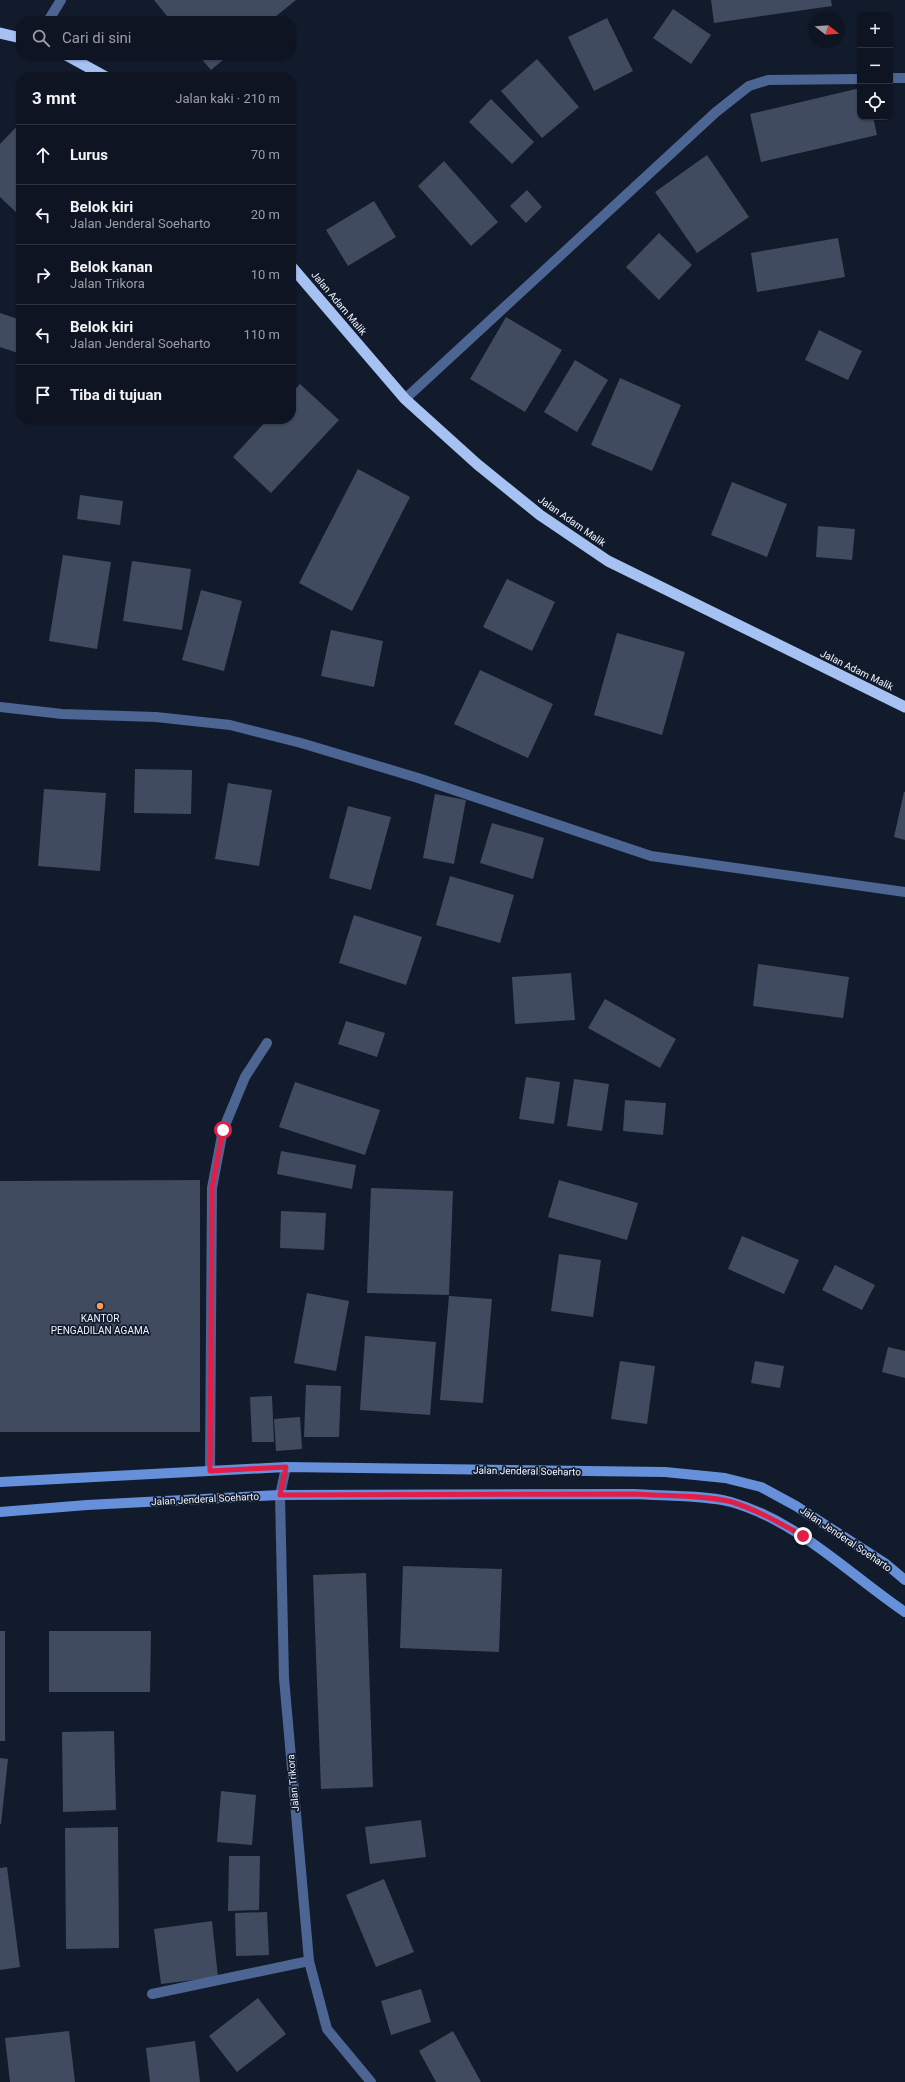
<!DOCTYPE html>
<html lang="id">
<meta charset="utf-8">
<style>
:root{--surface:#0e1421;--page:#171d2a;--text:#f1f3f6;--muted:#9b9ea5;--line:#2e333f}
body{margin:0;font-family:Roboto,sans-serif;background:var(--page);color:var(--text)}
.controls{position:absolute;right:12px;top:12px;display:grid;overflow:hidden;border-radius:8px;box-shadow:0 1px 3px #0004}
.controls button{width:36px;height:36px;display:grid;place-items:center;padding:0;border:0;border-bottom:1px solid var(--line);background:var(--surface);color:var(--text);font:20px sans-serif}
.compass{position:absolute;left:809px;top:12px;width:36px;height:36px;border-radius:50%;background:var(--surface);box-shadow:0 1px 3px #0004;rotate:107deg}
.stop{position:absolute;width:12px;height:12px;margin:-9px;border:3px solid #e11d48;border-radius:50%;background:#fff}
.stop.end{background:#e11d48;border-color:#fff;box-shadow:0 1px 4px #0008}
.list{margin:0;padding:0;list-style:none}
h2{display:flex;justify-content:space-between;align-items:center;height:52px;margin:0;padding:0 16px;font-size:17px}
h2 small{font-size:13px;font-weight:400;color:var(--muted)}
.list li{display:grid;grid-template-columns:26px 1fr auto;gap:12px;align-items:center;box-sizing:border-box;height:60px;padding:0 16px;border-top:1px solid var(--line)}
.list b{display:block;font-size:15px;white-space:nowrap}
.list p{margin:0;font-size:13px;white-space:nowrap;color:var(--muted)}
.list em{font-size:13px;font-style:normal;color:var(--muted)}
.icon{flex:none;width:22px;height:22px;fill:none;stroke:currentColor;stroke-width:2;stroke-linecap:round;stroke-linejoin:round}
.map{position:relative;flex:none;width:905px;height:2082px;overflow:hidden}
.search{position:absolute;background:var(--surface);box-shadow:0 1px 3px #0004;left:16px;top:16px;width:280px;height:44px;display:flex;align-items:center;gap:10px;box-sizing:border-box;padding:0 14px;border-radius:16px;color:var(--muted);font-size:15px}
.panel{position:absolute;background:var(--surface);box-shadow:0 1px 3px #0004;left:16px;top:72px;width:280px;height:352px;border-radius:16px}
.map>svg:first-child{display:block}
</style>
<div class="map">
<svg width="905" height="2082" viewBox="0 0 905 2082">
<rect width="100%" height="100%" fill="#121b2c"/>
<path fill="#404b5f" d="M154,0H296L270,21H171Z
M711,0H831L832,6L714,23Z
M673,9L711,35L691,64L653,38Z
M607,18L633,71L594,91L568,37Z
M198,55H229L211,70Z
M537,59L579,107L542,138L501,91Z
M860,88V117H873L877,135L761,162L750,114Z
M491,99L534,142L512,164L469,122Z
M21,122V217L0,197V144Z
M707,155L749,217L697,253L655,192Z
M444,161L498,222L471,246L418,186Z
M527,190L542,207L526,223L510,206Z
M374,201L396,237L348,266L326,230Z
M659,233L692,265L659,300L626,267Z
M838,238L845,277L757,292L751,253Z
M0,313L21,320V354L0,347Z
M506,317L562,350L525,412L470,379Z
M819,330L862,351L848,380L805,360Z
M575,360L608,380L577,432L544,412Z
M620,378L681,405L652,471L591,445Z
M300,384L339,420L271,493L233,457L268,419H291V394Z
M358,469L410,497L352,611L299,583Z
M732,482L787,504L767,557L711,535Z
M80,495L123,501L120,525L77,519Z
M818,526L855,529L852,560L816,557Z
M63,555L111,562L97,649L49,641Z
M132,561L191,569L182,630L123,621Z
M507,579L555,602L532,651L483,627Z
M201,590L242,601L224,671L182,660Z
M331,630L383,641L374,687L321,676Z
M617,633L685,652L662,735L594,715Z
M480,670L553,704L528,758L454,724Z
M135,769L192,770L191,814L134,813Z
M228,783L272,790L259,866L215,859Z
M44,789L106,793L100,871L38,866Z
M904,792H905V840L894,837Z
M435,794L466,800L454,864L423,858Z
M348,806L391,817L371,890L329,878Z
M492,823L544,838L533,879L480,863Z
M450,876L514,895L500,943L436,925Z
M354,915L422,937L406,985L339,963Z
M758,964L849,977L843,1018L753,1006Z
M571,973L575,1020L515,1024L512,977Z
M605,999L676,1039L660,1068L588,1028Z
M346,1021L385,1033L377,1057L338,1044Z
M526,1077L560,1082L554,1124L519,1119Z
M574,1079L609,1084L602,1131L567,1126Z
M295,1082L380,1110L365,1155L279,1127Z
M625,1100L666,1103L663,1135L623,1131Z
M281,1151L356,1165L352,1189L277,1174Z
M200,1180V1432H0V1181Z
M559,1180L638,1203L627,1240L548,1217Z
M371,1188L453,1191L449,1295L367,1293Z
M281,1211L326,1213L324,1250L280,1248Z
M742,1236L799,1260L784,1294L728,1269Z
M559,1254L601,1260L593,1317L551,1311Z
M835,1265L875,1285L862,1310L822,1290Z
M307,1293L349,1301L336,1371L294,1363Z
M449,1296L492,1299L483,1403L440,1400Z
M365,1336L436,1342L430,1415L360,1410Z
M888,1347L905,1351V1378L882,1372Z
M620,1361L655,1366L647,1424L611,1419Z
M755,1361L784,1366L780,1388L751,1383Z
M306,1385L341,1386L339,1437H304Z
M272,1396L274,1442H252L250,1397Z
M300,1417L302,1449L276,1451L274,1419Z
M403,1566L502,1569L499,1652L400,1648Z
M366,1573L373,1787L321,1789L313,1575Z
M0,1631H5V1741H0Z
M49,1631H151L150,1692H49Z
M114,1731L116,1810L63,1812L62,1732Z
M0,1758L8,1759L1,1824H0Z
M221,1791L256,1795L252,1845L217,1842Z
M421,1820L426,1857L370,1864L365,1827Z
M118,1827L119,1948L66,1949L65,1828Z
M229,1856H260L259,1910L228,1911Z
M7,1867L20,1967L0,1970V1868Z
M384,1879L414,1952L376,1967L346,1895Z
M267,1912L269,1955L236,1956L235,1913Z
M212,1921L218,1977L161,1984L154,1929Z
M421,1989L431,2022L391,2035L381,2001Z
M258,1998L286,2034L237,2072L209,2036Z
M69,2031L75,2082H10L5,2038Z
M453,2031L481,2082H436L419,2051Z
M195,2041L200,2082H150L146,2048Z"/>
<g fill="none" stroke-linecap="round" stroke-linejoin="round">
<path stroke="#4c6593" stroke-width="10" d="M48,21L61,0
M890,78H905
M405,399L716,112L749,86L768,80L860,79
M0,707L62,714L156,717L230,725L301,743L418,778L651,856L905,892
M286,1467L280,1495L284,1678L309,1961L327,2029L371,2082
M210,1471L212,1188L223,1130L245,1077L267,1043
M152,1994L309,1961"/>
<path stroke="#6790da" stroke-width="10" d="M0,1482L286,1467L665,1472L725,1478L761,1487L796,1506L886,1564L905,1580
M0,1512L87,1505L280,1495L634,1494C663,1496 705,1495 731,1502C798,1521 849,1574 905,1612"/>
<path stroke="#a6c2f3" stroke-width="11" d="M0,33L21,38
M66,55L106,77
M291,266L405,399L477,464L540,515L608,561L905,707"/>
</g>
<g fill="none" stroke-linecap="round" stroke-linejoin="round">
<path stroke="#e11d48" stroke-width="5" d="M223,1130L212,1188L210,1471L286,1467L280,1495L634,1494C662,1496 706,1495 732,1502C757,1510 780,1523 803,1536"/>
</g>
<circle fill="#ff9b5a" stroke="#121b2c" stroke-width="1.5" cx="100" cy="1306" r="4"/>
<g text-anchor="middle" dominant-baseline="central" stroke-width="3.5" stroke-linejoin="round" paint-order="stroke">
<g font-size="10" fill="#eff4fe" stroke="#121b2c">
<text transform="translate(339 303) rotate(50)">Jalan Adam Malik</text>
<text transform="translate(572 521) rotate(35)">Jalan Adam Malik</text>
<text transform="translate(857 670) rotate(26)">Jalan Adam Malik</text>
<text transform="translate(527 1471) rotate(1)">Jalan Jenderal Soeharto</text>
<text transform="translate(205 1499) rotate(-3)">Jalan Jenderal Soeharto</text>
<text transform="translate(846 1539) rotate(34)">Jalan Jenderal Soeharto</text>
<text transform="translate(293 1783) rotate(-95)">Jalan Trikora</text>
</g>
<g font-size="10" fill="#eff4fe" stroke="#121b2c">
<text x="100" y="1318">KANTOR<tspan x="100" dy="12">PENGADILAN AGAMA</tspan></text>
</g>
</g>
</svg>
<div class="controls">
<button>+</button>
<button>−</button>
<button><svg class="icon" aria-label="locate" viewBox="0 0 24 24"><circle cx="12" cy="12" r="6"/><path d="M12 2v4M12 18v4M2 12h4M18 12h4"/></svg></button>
</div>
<svg class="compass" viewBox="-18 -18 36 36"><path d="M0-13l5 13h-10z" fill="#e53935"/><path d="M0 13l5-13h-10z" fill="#9b9ea5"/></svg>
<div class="stop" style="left:223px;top:1130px"></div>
<div class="stop end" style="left:803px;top:1536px"></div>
<div class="search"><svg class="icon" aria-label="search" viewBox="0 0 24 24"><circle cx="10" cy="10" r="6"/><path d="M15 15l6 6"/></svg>Cari di sini</div>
<section class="panel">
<h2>3 mnt<small>Jalan kaki · 210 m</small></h2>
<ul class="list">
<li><svg class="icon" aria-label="ahead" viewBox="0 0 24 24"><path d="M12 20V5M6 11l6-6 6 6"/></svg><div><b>Lurus</b></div><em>70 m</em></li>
<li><svg class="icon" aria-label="left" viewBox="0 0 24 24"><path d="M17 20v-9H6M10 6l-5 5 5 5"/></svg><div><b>Belok kiri</b><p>Jalan Jenderal Soeharto</p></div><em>20 m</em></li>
<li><svg class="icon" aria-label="right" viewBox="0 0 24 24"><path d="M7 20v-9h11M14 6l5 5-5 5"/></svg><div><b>Belok kanan</b><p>Jalan Trikora</p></div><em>10 m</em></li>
<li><svg class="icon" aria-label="left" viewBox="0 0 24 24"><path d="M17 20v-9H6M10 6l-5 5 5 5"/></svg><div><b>Belok kiri</b><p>Jalan Jenderal Soeharto</p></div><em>110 m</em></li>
<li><svg class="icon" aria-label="arrive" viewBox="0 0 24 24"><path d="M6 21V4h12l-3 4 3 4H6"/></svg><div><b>Tiba di tujuan</b></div></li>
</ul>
</section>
</div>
